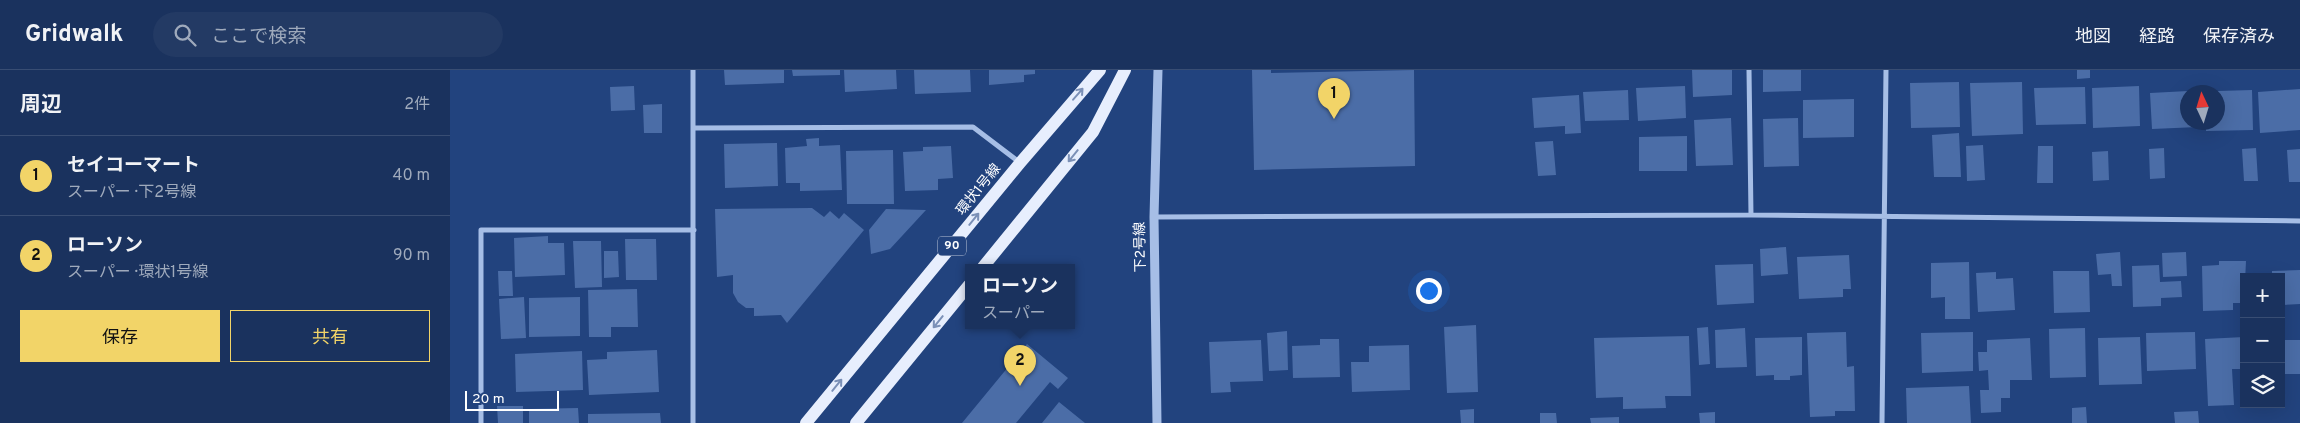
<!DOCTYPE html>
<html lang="ja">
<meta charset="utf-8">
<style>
:root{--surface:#1a325e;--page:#233a64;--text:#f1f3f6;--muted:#9faabc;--line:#384d73;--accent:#f2d468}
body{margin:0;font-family:Overpass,"Noto Sans JP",sans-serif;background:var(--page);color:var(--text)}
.controls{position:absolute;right:15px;bottom:15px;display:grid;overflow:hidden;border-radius:0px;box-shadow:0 5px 20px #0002}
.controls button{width:45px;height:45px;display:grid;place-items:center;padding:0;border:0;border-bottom:1px solid var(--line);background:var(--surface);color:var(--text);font:25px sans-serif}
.compass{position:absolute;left:1730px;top:15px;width:45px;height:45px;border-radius:50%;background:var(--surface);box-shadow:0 5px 20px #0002;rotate:356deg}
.scale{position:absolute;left:15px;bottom:12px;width:94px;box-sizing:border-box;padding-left:5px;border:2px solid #fff;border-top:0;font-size:14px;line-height:18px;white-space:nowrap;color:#fff;-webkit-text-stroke:4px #22437e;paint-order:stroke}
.you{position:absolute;left:978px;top:220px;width:18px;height:18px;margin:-12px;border:4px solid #fff;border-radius:50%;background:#1a73e8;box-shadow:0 0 0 8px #1a73e833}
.badge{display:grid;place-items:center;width:32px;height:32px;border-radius:50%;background:var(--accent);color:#111;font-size:16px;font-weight:700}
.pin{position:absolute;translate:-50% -41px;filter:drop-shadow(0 1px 2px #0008)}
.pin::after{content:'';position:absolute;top:26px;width:18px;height:15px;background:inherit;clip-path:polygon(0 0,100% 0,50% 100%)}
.popup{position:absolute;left:515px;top:194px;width:110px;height:65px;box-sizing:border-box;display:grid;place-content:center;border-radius:0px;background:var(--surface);filter:drop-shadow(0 1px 4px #0005);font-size:16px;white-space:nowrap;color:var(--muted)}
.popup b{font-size:19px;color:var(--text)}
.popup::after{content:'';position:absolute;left:50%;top:100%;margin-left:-10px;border:10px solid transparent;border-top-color:var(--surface)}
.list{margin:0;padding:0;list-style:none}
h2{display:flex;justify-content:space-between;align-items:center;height:65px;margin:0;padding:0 20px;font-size:21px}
h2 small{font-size:16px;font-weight:400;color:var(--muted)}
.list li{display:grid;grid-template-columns:32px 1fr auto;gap:15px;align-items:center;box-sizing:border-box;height:80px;padding:0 20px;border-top:1px solid var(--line)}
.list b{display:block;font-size:19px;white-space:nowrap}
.list p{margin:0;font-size:16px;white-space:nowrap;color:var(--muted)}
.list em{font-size:16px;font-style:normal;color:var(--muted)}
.actions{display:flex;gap:10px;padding:15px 20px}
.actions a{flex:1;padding:11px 0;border:1px solid var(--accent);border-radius:0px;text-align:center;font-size:18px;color:var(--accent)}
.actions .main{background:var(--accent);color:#111}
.icon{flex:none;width:28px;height:28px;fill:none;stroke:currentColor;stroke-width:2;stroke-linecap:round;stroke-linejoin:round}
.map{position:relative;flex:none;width:1850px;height:353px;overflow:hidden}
header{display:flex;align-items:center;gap:30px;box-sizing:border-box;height:70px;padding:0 25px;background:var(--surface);border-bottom:1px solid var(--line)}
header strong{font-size:24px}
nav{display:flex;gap:28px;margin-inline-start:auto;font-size:18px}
.search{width:350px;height:45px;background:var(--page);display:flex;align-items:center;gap:12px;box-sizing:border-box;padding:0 18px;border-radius:28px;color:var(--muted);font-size:19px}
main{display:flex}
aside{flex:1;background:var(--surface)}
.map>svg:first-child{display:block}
</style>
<header>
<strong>Gridwalk</strong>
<div class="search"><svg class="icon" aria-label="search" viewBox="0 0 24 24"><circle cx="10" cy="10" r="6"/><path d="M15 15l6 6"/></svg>ここで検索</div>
<nav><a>地図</a><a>経路</a><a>保存済み</a></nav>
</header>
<main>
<aside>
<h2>周辺<small>2件</small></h2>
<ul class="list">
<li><span class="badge">1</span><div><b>セイコーマート</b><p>スーパー · 下2号線</p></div><em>40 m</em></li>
<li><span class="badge">2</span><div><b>ローソン</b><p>スーパー · 環状1号線</p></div><em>90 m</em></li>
</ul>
<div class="actions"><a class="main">保存</a><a>共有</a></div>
</aside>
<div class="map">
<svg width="1850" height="353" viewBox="0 0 1850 353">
<rect width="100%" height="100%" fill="#22437e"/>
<path fill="#4b6da7" d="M274,0H334V13L275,15Z
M342,0H390V5L343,6Z
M394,0H446L447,19L395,22Z
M464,0H520L521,22L465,24Z
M539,0H585V4L574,5V12L539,15Z
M802,0H821V3L964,0L965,96L804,100Z
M1242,0H1282V25L1243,27Z
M1313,0H1351V21L1313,22Z
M1627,0H1640V8L1627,9Z
M1509,12L1510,57L1461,58L1460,13Z
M1572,12L1573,64L1522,66L1520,13Z
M184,16L185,40L161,41L160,17Z
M1235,16L1236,48L1188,51L1186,18Z
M1689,16L1690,56L1643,58L1642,18Z
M1635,17L1636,54L1586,55L1584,18Z
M1850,19V60L1810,63L1808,22Z
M1178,20L1179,50L1135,51L1133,22Z
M1802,20L1803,60L1756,61V52H1768V21Z
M1738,21V52H1748V57L1702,59L1700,23Z
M1129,25L1131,63L1115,64V56L1084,58L1082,28Z
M1404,29V67L1353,68V30Z
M212,34V63H194L193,35Z
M1281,48L1283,95L1246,96L1244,50Z
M1348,48L1349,96L1314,97L1313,49Z
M1509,63L1511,107H1484L1482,65Z
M1237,66V101H1189V67Z
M369,68V76L390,75L392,120L350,121V113H336L335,78L357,76L356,69Z
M1103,71L1106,105L1088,106L1085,72Z
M327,73L328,116L275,118L274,74Z
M1533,75L1535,110L1517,111L1516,76Z
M501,76L503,108L488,109V120L455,121L453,82L473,81V77Z
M1588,76H1603V113H1587Z
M1714,78L1715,108L1700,109L1699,79Z
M1806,78L1808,111H1794L1792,79Z
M1850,79V112H1839L1837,80Z
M443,80L444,134H397L396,81Z
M1658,81L1659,110L1643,111L1642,82Z
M362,138L374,147L380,141L389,149L394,143L414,160L337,253L331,245L304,246V238H296L288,232L283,223V205L267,207L265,139Z
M436,139L476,140L440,179L421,184L419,160Z
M98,166V173H114L115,205L65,207L64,168Z
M175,169H206L207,210H176Z
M123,171H151L152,217L125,218Z
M1336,177L1338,204L1311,206L1310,179Z
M154,181H168L169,207L154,208Z
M1670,182L1672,216H1662L1661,204L1648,205L1646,184Z
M1736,182L1737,206L1713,207L1712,183Z
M1399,185L1401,219H1393V227L1349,229L1347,187Z
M1769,191H1796L1794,233H1783V240L1753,241L1752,196L1769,195Z
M1519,192L1520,249H1495V227L1481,228V193Z
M1303,194L1304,233L1267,235L1265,195Z
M1709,195L1710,212L1731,211L1732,227L1711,228V236L1683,237L1682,196Z
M1850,200V234L1831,235V207H1822V201Z
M48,201H62L63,226H49Z
M1603,201H1639L1640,242L1604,243Z
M1546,202V209L1563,208L1565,240L1528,242L1526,203Z
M187,219L188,257H161V267H139L138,220Z
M74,227L76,268L51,269L49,229Z
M130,227V266L79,267V228Z
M1026,255L1028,322L997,323L994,257Z
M1258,257L1260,294L1249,295L1247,258Z
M1295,258L1297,297L1266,298L1265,260Z
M1635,258L1636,307L1600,308L1599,259Z
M837,261L838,300L819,301L817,263Z
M1396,262L1397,297L1404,296L1405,341H1385V346L1360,347L1357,263Z
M1523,262V301L1472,303L1471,263Z
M1745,262L1746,299L1697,301L1696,263Z
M1239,266L1241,326H1215L1216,338L1173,339V327L1146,328L1144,268Z
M1352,267V305L1340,306V310H1324V305L1306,306L1305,268Z
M1690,267L1692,314L1649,315L1648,268Z
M1794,267V299H1782L1784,335L1758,336L1755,269Z
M1580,268L1582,310H1560V328H1551V342L1531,343L1530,320H1539L1538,300L1529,301L1528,282H1537V270Z
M870,269H889L890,307L843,308L842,276L870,275Z
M811,270L813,311L780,312L781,322L761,323L759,272Z
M1831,270H1850V304H1831Z
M577,274L618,308L608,319L600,312L566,353H512Z
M959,275L960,320L902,322L901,292H919V276Z
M207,280L209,322L139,325L137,290L157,289V282Z
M132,281L133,320L66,322L65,284Z
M1519,316L1521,353H1457L1456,318Z
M609,332L635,353H592Z
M47,336H73V353H48Z
M1636,337L1637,353H1622V338Z
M128,338L129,353H79V339Z
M1024,339V353H1011L1010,340Z
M1748,341L1749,353H1725L1724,342Z
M1265,342V353H1250L1249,343Z
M210,343L211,353H138V344Z
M1090,343H1106L1107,353H1090Z
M1169,347V353H1141L1140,348Z"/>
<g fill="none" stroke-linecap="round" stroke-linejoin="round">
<path stroke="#a6bee6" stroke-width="5" d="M1299,0L1301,145
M244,58L523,57L569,92
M704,147L1301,145L1850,151
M31,353V160H244
M243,353V0
M1432,353L1436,0"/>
<path stroke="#a6bee6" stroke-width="9" d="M707,353L704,147L708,0"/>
<path stroke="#e7eefd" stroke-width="12" d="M533,197L643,62L675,0
M356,353L570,93L650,0
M406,353L519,215"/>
</g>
<defs><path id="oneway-shaft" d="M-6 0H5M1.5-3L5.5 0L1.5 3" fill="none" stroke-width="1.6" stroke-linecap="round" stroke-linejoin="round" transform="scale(1.25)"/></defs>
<g stroke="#7b90b7">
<use href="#oneway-shaft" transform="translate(628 24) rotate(-49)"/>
<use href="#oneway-shaft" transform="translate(623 86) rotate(129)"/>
<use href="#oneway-shaft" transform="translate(524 149) rotate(-51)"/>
<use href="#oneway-shaft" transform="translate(488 252) rotate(129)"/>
<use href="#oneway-shaft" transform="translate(387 315) rotate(-51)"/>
</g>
<g text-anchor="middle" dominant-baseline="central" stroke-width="4" stroke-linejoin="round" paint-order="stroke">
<rect fill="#22437e" stroke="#bdc7d8" stroke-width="1" x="488" y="166.5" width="28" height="19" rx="4"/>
<g font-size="12" font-weight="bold" fill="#fff">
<text x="502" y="176">90</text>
</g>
<g font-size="14" fill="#fff" stroke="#22437e">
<text transform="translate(529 120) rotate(-51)">環状1号線</text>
<text transform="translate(691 177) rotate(-91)">下2号線</text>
</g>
</g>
</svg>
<div class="controls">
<button>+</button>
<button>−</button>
<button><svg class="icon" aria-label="layers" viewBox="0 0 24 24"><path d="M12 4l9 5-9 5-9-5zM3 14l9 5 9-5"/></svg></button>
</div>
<svg class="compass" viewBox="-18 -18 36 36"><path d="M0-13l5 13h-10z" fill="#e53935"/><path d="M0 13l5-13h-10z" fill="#9faabc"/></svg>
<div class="scale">20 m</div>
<div class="you"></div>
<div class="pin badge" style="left:884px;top:49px">1</div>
<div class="pin badge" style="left:570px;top:316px">2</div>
<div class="popup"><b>ローソン</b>スーパー</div>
</div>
</main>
